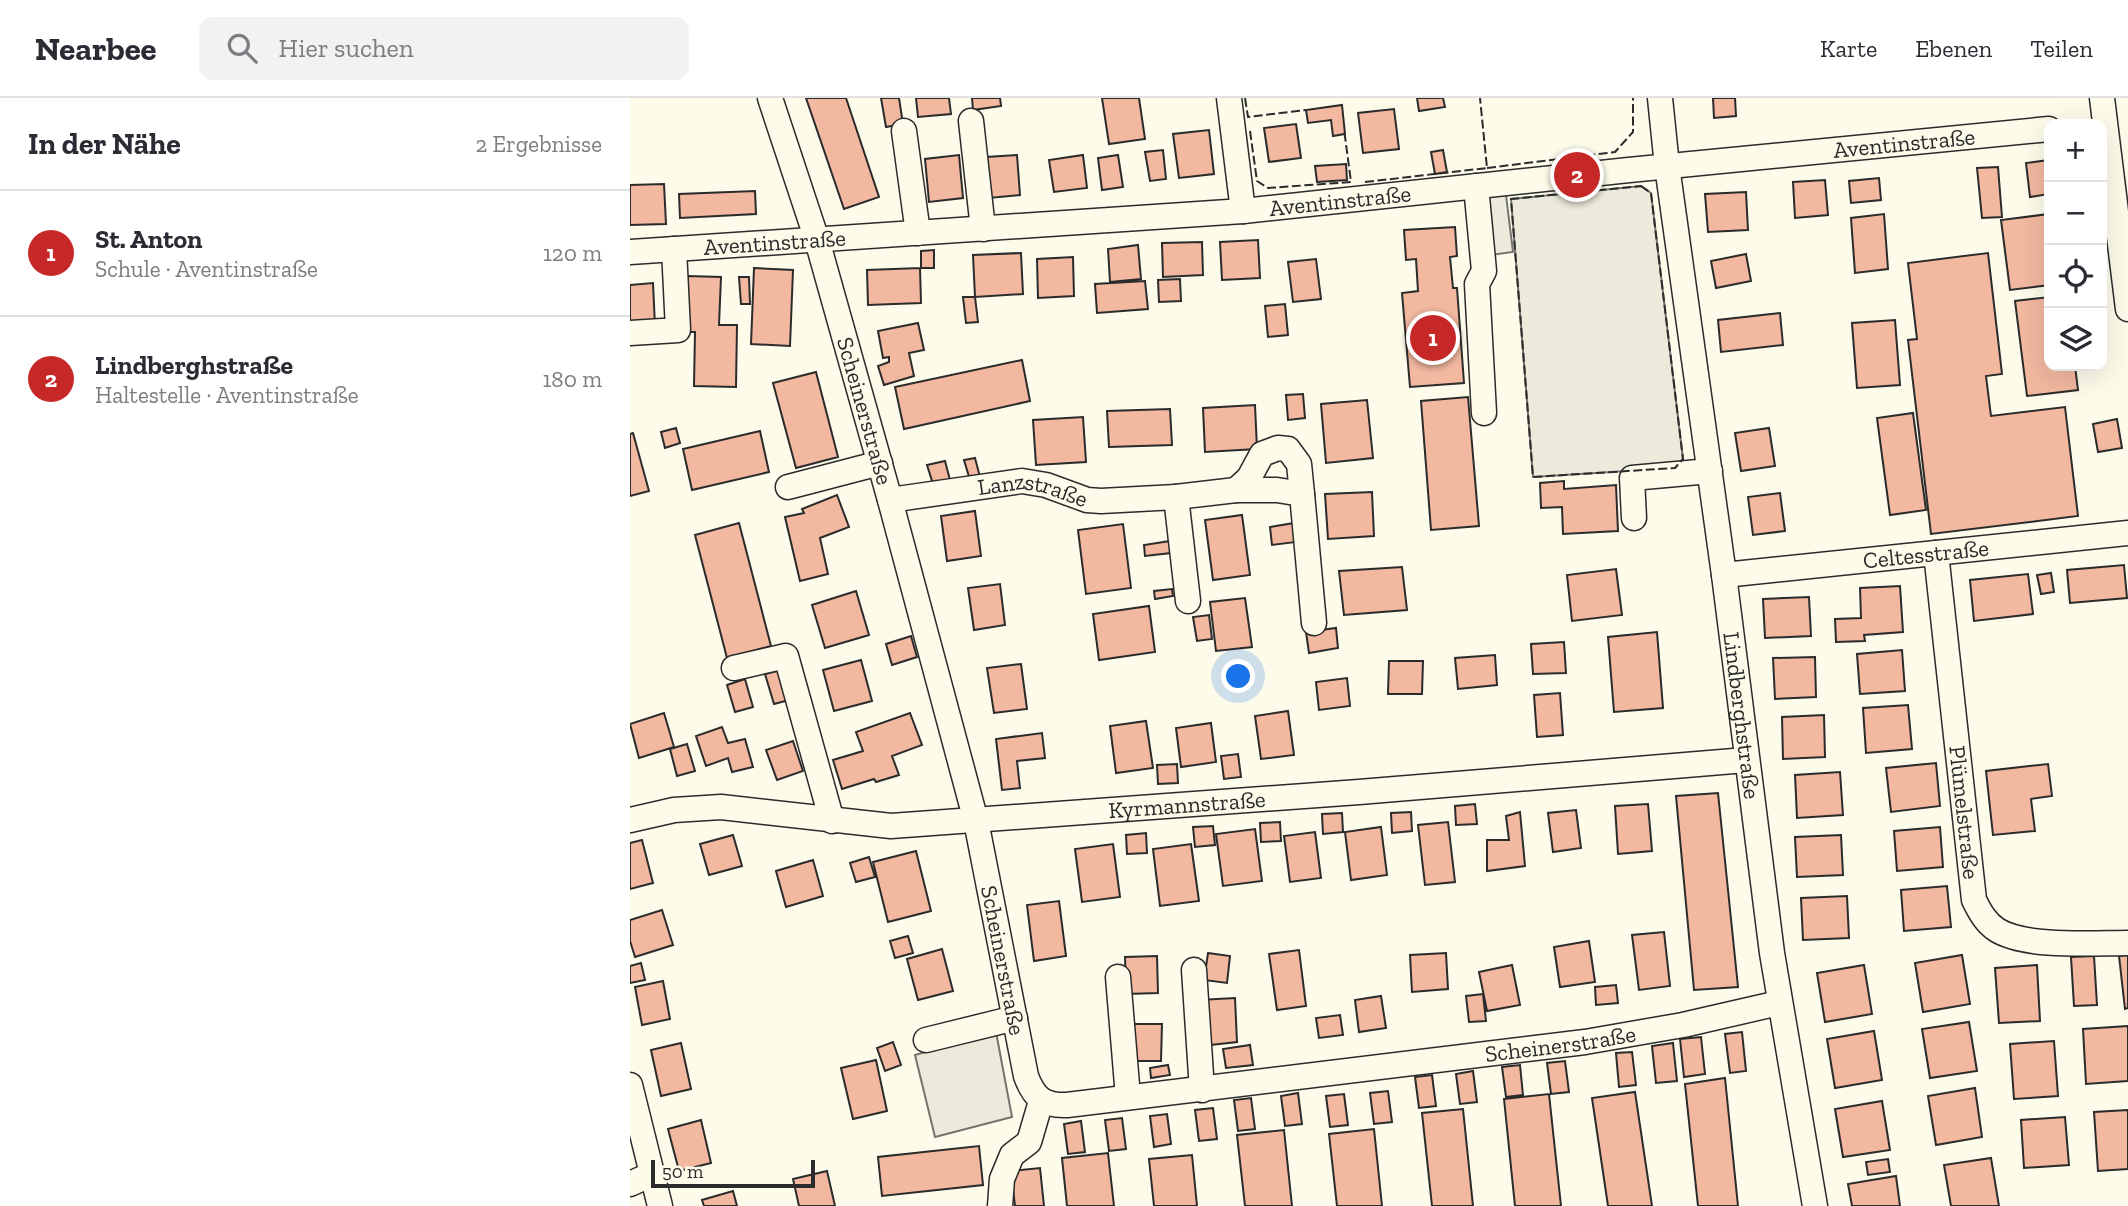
<!DOCTYPE html>
<html lang="de">
<meta charset="utf-8">
<style>
:root{--surface:#fff;--page:#f2f2f3;--text:#2b2b33;--muted:#7c7c81;--line:#e1e1e2;--accent:#c62828}
body{margin:0;font-family:"Zilla Slab",serif;background:var(--page);color:var(--text)}
.controls{position:absolute;right:21px;top:21px;display:grid;overflow:hidden;border-radius:14px;box-shadow:0 7px 28px #0002}
.controls button{width:63px;height:63px;display:grid;place-items:center;padding:0;border:0;border-bottom:2px solid var(--line);background:var(--surface);color:var(--text);font:35px sans-serif}
.scale{position:absolute;left:21px;bottom:18px;width:164px;box-sizing:border-box;padding-left:7px;border:4px solid #2b2b2b;border-top:0;font-size:19px;line-height:24px;white-space:nowrap;color:#2b2b2b;-webkit-text-stroke:5px #fdfbea;paint-order:stroke}
.you{position:absolute;left:609px;top:579px;width:24px;height:24px;margin:-18px;border:5px solid #fff;border-radius:50%;background:#1a73e8;box-shadow:0 0 0 10px #1a73e833}
.badge{display:grid;place-items:center;width:46px;height:46px;border-radius:50%;background:var(--accent);color:#fff;font-size:23px;font-weight:700}
.pin{position:absolute;translate:-50% -50%;border:4px solid #fff;box-shadow:0 2px 7px #0006}
.list{margin:0;padding:0;list-style:none}
h2{display:flex;justify-content:space-between;align-items:center;height:91px;margin:0;padding:0 28px;font-size:30px}
h2 small{font-size:23px;font-weight:400;color:var(--muted)}
.list li{display:grid;grid-template-columns:46px 1fr auto;gap:21px;align-items:center;box-sizing:border-box;height:126px;padding:0 28px;border-top:2px solid var(--line)}
.list b{display:block;font-size:26px;white-space:nowrap}
.list p{margin:0;font-size:23px;white-space:nowrap;color:var(--muted)}
.list em{font-size:23px;font-style:normal;color:var(--muted)}
.icon{flex:none;width:38px;height:38px;fill:none;stroke:currentColor;stroke-width:2;stroke-linecap:round;stroke-linejoin:round}
.map{position:relative;flex:none;width:1498px;height:1108px;overflow:hidden}
header{display:flex;align-items:center;gap:42px;box-sizing:border-box;height:98px;padding:0 35px;background:var(--surface);border-bottom:2px solid var(--line)}
header strong{font-size:33px}
nav{display:flex;gap:38px;margin-inline-start:auto;font-size:24px}
.search{width:490px;height:63px;background:var(--page);display:flex;align-items:center;gap:18px;box-sizing:border-box;padding:0 24px;border-radius:14px;color:var(--muted);font-size:26px}
main{display:flex}
aside{flex:1;background:var(--surface)}
.map>svg:first-child{display:block}
</style>
<header>
<strong>Nearbee</strong>
<div class="search"><svg class="icon" aria-label="search" viewBox="0 0 24 24"><circle cx="10" cy="10" r="6"/><path d="M15 15l6 6"/></svg>Hier suchen</div>
<nav><a>Karte</a><a>Ebenen</a><a>Teilen</a></nav>
</header>
<main>
<aside>
<h2>In der Nähe<small>2 Ergebnisse</small></h2>
<ul class="list">
<li><span class="badge">1</span><div><b>St. Anton</b><p>Schule · Aventinstraße</p></div><em>120 m</em></li>
<li><span class="badge">2</span><div><b>Lindberghstraße</b><p>Haltestelle · Aventinstraße</p></div><em>180 m</em></li>
</ul>
</aside>
<div class="map">
<svg width="1498" height="1108" viewBox="0 0 1498 1108">
<rect width="100%" height="100%" fill="#fdfbea"/>
<path fill="#ecebdb" stroke="#74746e" stroke-width="2" d="M1011,88L1021,95L1053,361L1045,370L903,379L881,101Z
M366,934L382,1019L305,1039L285,957Z"/>
<path fill="#eceadb" stroke="#74746e" stroke-width="2" d="M876,97L883,154L845,159L840,101Z"/>
<path fill="#f2b8a0" stroke="#2b2b2b" stroke-width="2" d="M176,0H216L249,99L214,111Z
M251,0H269L273,26L256,29Z
M286,0H319L321,16L288,19Z
M342,0H370L371,8L343,12Z
M472,0H509L515,41L479,46Z
M787,0H813L815,9L789,13Z
M1083,0H1105L1106,18L1084,20Z
M712,7L715,36L703,38L701,22L678,25L676,12Z
M764,11L769,51L733,55L728,15Z
M666,26L671,60L639,64L634,30Z
M579,32L584,76L549,80L543,36Z
M533,52L536,81L520,83L515,54Z
M813,52L817,74L805,76L801,54Z
M329,57L333,100L299,104L295,61Z
M387,57L390,97L359,100L356,59Z
M453,57L457,90L424,94L419,62Z
M488,57L493,89L472,92L468,60Z
M1419,62V96L1400,99L1396,65Z
M716,66L717,82L687,84L685,68Z
M1368,69L1372,119L1352,120L1347,70Z
M1249,80L1251,102L1221,105L1219,83Z
M1195,82L1198,117L1165,120L1163,84Z
M34,86L36,126L0,127V87Z
M125,93L126,116L50,120L49,96Z
M1116,94L1118,132L1078,134L1075,96Z
M1254,116L1258,171L1225,175L1221,120Z
M1419,116V187L1380,192L1371,122Z
M825,129L827,158L820,159L823,190H827L834,285L780,289L772,195L788,193L786,161L776,162L774,132Z
M628,142L630,180L592,182L590,144Z
M572,144L573,177L533,179L532,145Z
M508,147L511,181L480,184L478,151Z
M304,152V170H291V153Z
M391,155L393,196L345,199L343,157Z
M1358,155L1372,276L1356,278L1361,318L1435,309L1448,418L1301,436L1278,242L1287,241L1278,165Z
M1116,156L1121,183L1086,190L1081,163Z
M443,159L444,198L408,200L407,161Z
M686,161L691,201L663,204L658,164Z
M124,170L163,172L160,248L121,246Z
M290,170L291,205L238,207L237,172Z
M58,178L91,179L89,227H107L106,289L64,288L65,234H56Z
M109,179H119L120,206H111Z
M550,181L551,203L529,204L528,182Z
M515,183L518,211L467,215L465,186Z
M23,185L25,228L0,229V187Z
M333,199H345L348,224L336,225Z
M1419,199V268H1445L1448,292L1397,298L1385,203Z
M655,206L658,237L638,239L635,208Z
M1150,215L1153,247L1091,254L1088,222Z
M1265,222L1270,287L1227,290L1222,225Z
M288,225L294,252L279,255L284,278L254,287L248,268L259,264V259L253,260L248,233Z
M392,262L400,303L274,331L265,289Z
M186,274L208,359L166,370L143,285Z
M673,296L675,320L658,322L656,297Z
M838,299L849,428L801,432L791,303Z
M737,302L743,360L696,365L691,306Z
M625,307L627,351L575,354L573,310Z
M540,311L542,347L479,349L477,313Z
M1283,315L1296,412L1260,417L1247,320Z
M453,319L456,364L406,367L403,322Z
M1487,321L1492,350L1468,354L1463,326Z
M46,330L50,345L35,350L31,334Z
M1139,330L1145,368L1111,373L1105,335Z
M130,333L139,374L62,392L53,351Z
M3,335L19,393L0,398V336Z
M345,360L350,379L340,382L334,362Z
M315,363L320,382L303,386L297,367Z
M934,383V391L986,387L988,433L933,436L932,409L911,410L910,385Z
M742,394L744,438L698,441L695,396Z
M1150,395L1155,433L1123,437L1118,399Z
M207,397L219,429L190,440L198,476L170,483L155,419L174,415L172,411Z
M345,413L351,458L317,463L311,418Z
M612,417L620,477L583,482L575,422Z
M109,425L141,548L97,560L65,437Z
M664,425L666,444L642,447L640,429Z
M493,426L501,490L456,496L448,432Z
M540,443L541,455L515,458L514,447Z
M1494,467L1497,500L1440,505L1437,472Z
M772,469L777,512L714,517L709,473Z
M986,471L992,517L942,523L937,477Z
M1421,475L1424,494L1411,496L1407,477Z
M1398,476L1403,516L1344,523L1340,482Z
M370,486L375,527L344,532L338,490Z
M1270,488L1273,534L1234,537L1235,543L1206,544L1205,521L1231,520L1230,490Z
M542,491L543,498L525,501L524,493Z
M226,493L239,537L195,550L182,507Z
M1179,499L1181,538L1135,540L1133,501Z
M615,500L622,549L586,553L580,504Z
M519,508L525,554L469,562L463,516Z
M579,517L582,541L567,543L563,519Z
M706,530L708,550L679,555L676,534Z
M1027,534L1033,610L984,614L978,539Z
M281,538L287,559L262,567L256,546Z
M934,544L936,575L903,576L901,546Z
M1272,552L1275,593L1230,596L1227,556Z
M865,557L867,587L828,591L825,560Z
M1185,559L1186,599L1145,601L1143,560Z
M231,562L242,603L204,613L193,572Z
M759,563H793L792,596H758Z
M391,566L397,611L364,615L357,570Z
M154,571L163,601L144,606L135,576Z
M717,580L720,608L689,612L686,584Z
M115,581L123,609L105,614L97,587Z
M930,595L933,637L907,639L904,597Z
M1278,607L1282,651L1236,655L1233,610Z
M658,613L664,657L631,661L625,618Z
M34,615L44,649L9,660L0,626Z
M280,615L292,647L262,658L269,677L246,684L244,681L212,691L203,662L233,653L226,634Z
M1194,617L1195,659L1153,661L1152,619Z
M516,623L523,670L486,675L480,628Z
M581,625L586,664L551,669L546,630Z
M92,629L98,645L115,641L123,669L102,674L98,660L76,668L66,638Z
M412,635L415,660L387,663L390,690L372,692L366,641Z
M163,643L173,673L147,682L136,652Z
M57,646L65,673L47,678L40,651Z
M608,656L611,679L594,681L591,658Z
M1306,665L1310,708L1261,714L1256,670Z
M547,666L548,685L528,686L527,667Z
M1418,666L1422,698L1401,701L1405,733L1363,737L1356,673Z
M1210,674L1213,717L1167,720L1165,677Z
M1088,695L1108,889L1064,892L1046,698Z
M845,706L847,726L826,727L825,708Z
M1018,706L1022,753L988,756L985,708Z
M946,712L951,750L923,754L918,715Z
M781,714L782,733L762,735L761,715Z
M890,714L895,768L857,773V742H879L876,718Z
M712,715L713,734L693,736L692,716Z
M650,724L651,743L631,744L630,725Z
M818,724L825,784L795,787L788,727Z
M583,728L585,747L565,749L563,729Z
M751,729L757,777L721,782L715,734Z
M1310,729L1313,769L1267,773L1264,733Z
M625,731L632,783L593,788L586,736Z
M685,734L691,780L660,784L654,738Z
M516,735L517,755L497,756L496,737Z
M103,737L112,768L79,777L70,746Z
M1211,737L1213,777L1167,779L1165,739Z
M12,742L23,785L0,791V745Z
M483,746L490,799L452,804L445,751Z
M561,746L569,803L530,808L523,751Z
M286,753L301,813L258,824L243,764Z
M239,759L245,779L226,784L220,765Z
M183,762L193,798L156,809L146,773Z
M1317,788L1321,829L1274,833L1271,792Z
M1217,798L1219,840L1173,842L1171,800Z
M429,803L436,858L404,863L397,807Z
M32,812L43,847L5,859L0,843V822Z
M1034,834L1040,888L1009,892L1002,837Z
M278,838L283,855L265,860L260,843Z
M959,843L965,884L930,889L924,849Z
M312,851L323,893L288,902L277,861Z
M669,852L676,908L647,912L639,856Z
M578,855L600,858L597,885L574,882Z
M816,855L818,891L782,894L780,857Z
M1332,857L1340,906L1293,914L1285,865Z
M1498,857V910L1495,911L1489,858Z
M527,858L528,895L496,896L495,859Z
M1464,858L1467,907L1444,908L1441,859Z
M11,865L15,882L0,885V868Z
M882,867L890,907L857,913L849,874Z
M1234,867L1242,916L1195,924L1187,875Z
M1407,867L1410,923L1369,925L1365,870Z
M33,883L40,921L12,927L5,889Z
M986,887L988,905L966,907L965,889Z
M853,896L856,923L839,924L836,898Z
M751,898L756,930L729,934L725,902Z
M605,900L607,944L572,948L569,902Z
M710,917L713,937L689,940L686,920Z
M1339,924L1347,973L1300,980L1292,931Z
M502,926H532L531,963H502Z
M1498,928V983L1456,986L1453,931Z
M1244,933L1252,982L1205,990L1197,941Z
M1112,934L1116,973L1100,975L1095,936Z
M1071,939L1075,976L1054,979L1050,941Z
M1424,943L1428,998L1384,1001L1380,946Z
M263,944L271,967L255,973L247,950Z
M51,945L61,991L31,998L21,952Z
M1043,945L1047,983L1026,985L1022,948Z
M620,947L623,967L596,970L593,951Z
M1002,954L1006,987L989,989L986,955Z
M246,962L257,1013L223,1021L211,970Z
M935,963L939,994L921,996L917,965Z
M538,967L540,977L521,980L520,970Z
M890,967L893,997L876,999L872,969Z
M843,973L847,1004L830,1006L826,976Z
M802,977L806,1008L789,1010L785,979Z
M1095,980L1108,1108H1068L1055,986Z
M1345,990L1352,1039L1306,1047L1298,998Z
M758,993L762,1024L744,1026L740,995Z
M1005,994L1022,1108H978L962,1000Z
M668,995L672,1026L655,1028L651,998Z
M714,996L718,1027L700,1029L696,998Z
M919,996L931,1108H885L874,1001Z
M621,1000L625,1031L608,1033L604,1002Z
M1252,1003L1260,1052L1213,1059L1205,1011Z
M583,1010L587,1041L569,1043L565,1012Z
M833,1011L843,1108H802L792,1015Z
M1498,1012V1071L1468,1073L1464,1014Z
M537,1016L541,1046L524,1049L520,1018Z
M1435,1019L1439,1067L1394,1070L1391,1022Z
M492,1020L496,1051L479,1053L475,1022Z
M71,1022L81,1065L49,1073L38,1031Z
M451,1023L455,1054L438,1056L434,1026Z
M744,1031L752,1108H707L699,1036Z
M654,1032L662,1108H615L607,1037Z
M349,1048L353,1087L252,1098L248,1059Z
M478,1055L484,1108H437L432,1060Z
M562,1057L567,1108H524L519,1061Z
M1361,1060L1369,1108H1321L1314,1067Z
M1258,1061L1260,1074L1238,1077L1236,1064Z
M410,1070L414,1108H385L381,1073Z
M197,1073L205,1108H169L163,1081Z
M1266,1078L1270,1108H1222L1218,1086Z
M103,1093L107,1108H74L72,1102Z"/>
<g fill="none" stroke-linecap="round" stroke-linejoin="round">
<defs>
<g id="minor">
<path id="s1" d="M140,0L187,142L260,402L346,723L396,978C404,1000 414,1008 437,1007L955,944L1053,927L1149,905"/>
<path d="M599,0L613,113"/>
<path id="s2" d="M1030,0L1037,68L1094,477L1142,855L1185,1108"/>
<path d="M1472,0L1498,211"/>
<path d="M341,23L353,131"/>
<path d="M274,33L288,135"/>
<path d="M846,88L854,173L847,186L854,315"/>
<path id="s3" d="M0,154L613,113L999,72L1419,31"/>
<path d="M0,235L48,232L44,151"/>
<path d="M158,389L250,365"/>
<path d="M606,392L619,380L632,356L648,350L658,351L669,366L672,396"/>
<path d="M546,399L558,503"/>
<path id="s4" d="M260,402L392,383L416,387L457,402L471,403L546,399L606,392H647L672,396L684,525"/>
<path d="M1004,420L1002,380L1080,373"/>
<path id="s5" d="M1306,455L1344,802C1350,814 1356,825 1367,832C1396,850 1464,845 1498,845"/>
<path id="s6" d="M1094,477L1498,435"/>
<path d="M104,570L156,558L202,723"/>
<path id="s7" d="M0,722L44,712L91,709L261,728L729,694L1116,662"/>
<path d="M564,872L572,992"/>
<path d="M488,879L498,999"/>
<path d="M296,942L385,920"/>
<path d="M0,987L30,1108"/>
<path d="M0,1086L22,1076"/>
<path d="M370,1108L372,1081L382,1057L399,1044L411,1003"/>
</g>
</defs>
<use href="#minor" stroke="#2b2b2b" stroke-width="27"/>
<use href="#minor" stroke="#fdfbea" stroke-width="24"/>
<path stroke="#2b2b2b" stroke-width="2" stroke-dasharray="9 3.5" stroke-linecap="butt" d="M615,0L618,19L676,12
M620,33L627,83L638,90L721,84L714,31
M857,70L985,54L1003,34V0
M735,84L857,70L850,0
M1011,88L1021,95L1053,361L1045,370L903,379L881,101Z"/>
</g>
<g text-anchor="middle" dominant-baseline="central" stroke-width="5" stroke-linejoin="round" paint-order="stroke">
<g font-size="23" fill="#2b2b2b" stroke="#fdfbea">
<text stroke="none"><textPath href="#s3" startOffset="1279">Aventinstraße</textPath></text>
<text stroke="none"><textPath href="#s3" startOffset="712">Aventinstraße</textPath></text>
<text stroke="none"><textPath href="#s3" startOffset="145">Aventinstraße</textPath></text>
<text stroke="none"><textPath href="#s1" startOffset="327">Scheinerstraße</textPath></text>
<text stroke="none"><textPath href="#s4" startOffset="145">Lanzstraße</textPath></text>
<text stroke="none"><textPath href="#s6" startOffset="203">Celtesstraße</textPath></text>
<text stroke="none"><textPath href="#s2" startOffset="623">Lindberghstraße</textPath></text>
<text stroke="none"><textPath href="#s7" startOffset="560">Kyrmannstraße</textPath></text>
<text stroke="none"><textPath href="#s5" startOffset="261">Plümelstraße</textPath></text>
<text stroke="none"><textPath href="#s1" startOffset="894">Scheinerstraße</textPath></text>
<text stroke="none"><textPath href="#s1" startOffset="1564">Scheinerstraße</textPath></text>
</g>
</g>
</svg>
<div class="controls">
<button>+</button>
<button>−</button>
<button><svg class="icon" aria-label="locate" viewBox="0 0 24 24"><circle cx="12" cy="12" r="6"/><path d="M12 2v4M12 18v4M2 12h4M18 12h4"/></svg></button>
<button><svg class="icon" aria-label="layers" viewBox="0 0 24 24"><path d="M12 4l9 5-9 5-9-5zM3 14l9 5 9-5"/></svg></button>
</div>
<div class="scale">50 m</div>
<div class="you"></div>
<div class="pin badge" style="left:803px;top:240px">1</div>
<div class="pin badge" style="left:947px;top:77px">2</div>
</div>
</main>
